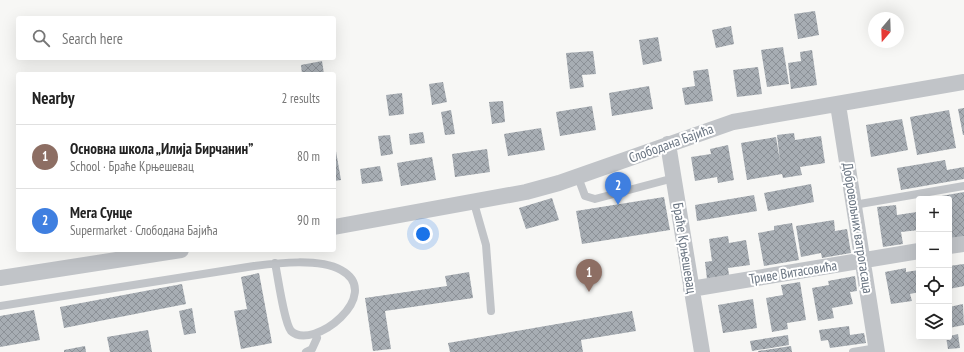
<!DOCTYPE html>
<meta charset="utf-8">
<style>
:root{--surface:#fff;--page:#f6f6f6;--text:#222;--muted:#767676;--line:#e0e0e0;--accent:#b45309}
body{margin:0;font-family:"PT Sans Narrow",sans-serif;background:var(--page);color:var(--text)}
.controls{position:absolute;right:12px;bottom:12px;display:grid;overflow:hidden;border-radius:4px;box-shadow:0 4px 16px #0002}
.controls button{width:36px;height:36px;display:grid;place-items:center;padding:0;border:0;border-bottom:1px solid var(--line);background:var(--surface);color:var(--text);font:20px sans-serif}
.compass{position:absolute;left:868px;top:12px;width:36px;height:36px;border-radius:50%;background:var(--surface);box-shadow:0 4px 16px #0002;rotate:199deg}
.you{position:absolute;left:423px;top:234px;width:14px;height:14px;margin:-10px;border:3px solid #fff;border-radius:50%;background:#1a73e8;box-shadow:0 0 0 6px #1a73e833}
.badge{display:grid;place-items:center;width:26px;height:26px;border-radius:50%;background:var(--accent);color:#fff;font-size:13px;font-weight:700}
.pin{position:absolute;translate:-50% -33px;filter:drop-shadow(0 1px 2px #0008)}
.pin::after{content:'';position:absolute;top:21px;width:14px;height:12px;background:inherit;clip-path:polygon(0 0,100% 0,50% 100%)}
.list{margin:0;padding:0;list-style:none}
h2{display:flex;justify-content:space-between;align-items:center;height:52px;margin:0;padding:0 16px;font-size:17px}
h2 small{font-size:13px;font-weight:400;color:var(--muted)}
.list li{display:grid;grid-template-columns:26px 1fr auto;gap:12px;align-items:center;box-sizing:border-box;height:64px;padding:0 16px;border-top:1px solid var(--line)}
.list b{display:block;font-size:15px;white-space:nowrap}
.list p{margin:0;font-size:13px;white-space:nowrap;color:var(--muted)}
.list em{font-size:13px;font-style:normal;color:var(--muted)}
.icon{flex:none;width:22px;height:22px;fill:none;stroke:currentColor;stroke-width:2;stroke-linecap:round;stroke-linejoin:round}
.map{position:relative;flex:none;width:964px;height:352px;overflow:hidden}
.search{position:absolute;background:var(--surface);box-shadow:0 4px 16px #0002;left:16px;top:16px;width:320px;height:44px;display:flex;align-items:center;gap:10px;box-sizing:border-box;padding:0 14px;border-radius:4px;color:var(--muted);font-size:15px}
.panel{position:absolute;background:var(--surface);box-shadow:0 4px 16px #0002;left:16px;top:72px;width:320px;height:180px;border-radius:4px}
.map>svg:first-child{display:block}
</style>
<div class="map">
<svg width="964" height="352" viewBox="0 0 964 352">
<defs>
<pattern id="building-cross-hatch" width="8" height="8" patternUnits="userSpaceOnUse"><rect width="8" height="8" fill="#a7adb3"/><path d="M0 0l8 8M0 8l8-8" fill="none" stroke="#8c9197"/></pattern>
</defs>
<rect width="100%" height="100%" fill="#f7f7f5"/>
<path fill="url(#building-cross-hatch)" d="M815,11L819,35L798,39L794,14Z
M731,26L734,44L716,48L712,30Z
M658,37L662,61L643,65L639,40Z
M783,47L789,84L767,87L761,50Z
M812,50L817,85L791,89L788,63L801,61L800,52Z
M593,51L596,74L582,75L584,87L570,89L566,53Z
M322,61L324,74H302L301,65Z
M758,67L762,94L737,97L733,70Z
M708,69L713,101L685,105L682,88L695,86L693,71Z
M443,82L447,102L432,105L429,84Z
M649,86L653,109L612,116L609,93Z
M402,93L404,114L389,116L386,95Z
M503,101L505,122L492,124L489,102Z
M592,106L596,130L560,136L556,112Z
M964,108V135H963L958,109Z
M451,110L455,134L445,135L441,112Z
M949,110L956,148L917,155L910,117Z
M902,119L908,150L871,157L866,125Z
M541,128L545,150L508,156L504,134Z
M423,132L425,143L410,145L409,134Z
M794,133L795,140L821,136L825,163L800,167L802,175L783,178L782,174L747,180L741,143L776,137L780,161L777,135Z
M390,135L393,154L381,156L378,136Z
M334,140L341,180L334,181Z
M728,145L734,180L718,183L717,177L695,181L691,157L711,154L710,149Z
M487,149L490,172L455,177L452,154Z
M432,157L436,180L401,186L397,163Z
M945,160L947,170L964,167V179L901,190L897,168Z
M380,166L383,181L362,184L360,169Z
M811,184L814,202L768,211L764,193Z
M964,192V238L949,241V199L930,198Z
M754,195L757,211L697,221L695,205Z
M664,197L670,230L582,244L576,211Z
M552,198L559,220L526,229L519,208Z
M896,205L897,215L917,212L919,230L901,232L903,244L883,247L877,207Z
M834,220L835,231L847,229L851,253L822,258L821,253L801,257L796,226Z
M792,223L799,260L764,266L758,233L774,230V226Z
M728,236L729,243L746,240L750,265L728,268L729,275L707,279L705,262L712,261L709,239Z
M964,264V286L949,289V266Z
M906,268V272L919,270V292L910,294L912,301L891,304L885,272Z
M469,272L473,298L385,311L391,349L373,351L365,298L447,286L445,276Z
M259,273L272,343L241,349L234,311L247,309L241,277Z
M855,276L857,291L850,292L853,304L832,308L834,318L818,321L812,288L829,285L828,281Z
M800,282L806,320L787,323L788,329L772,332L766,298L783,295L781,285Z
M182,284L186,304L64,328L60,307Z
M753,299L757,328L723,333L718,305Z
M963,304L964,325L949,328V307Z
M192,308L196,333L184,335L179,311Z
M34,310L40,340L0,347V316Z
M632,311L636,331L581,340L583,352H450L448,343Z
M849,326L850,335L864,333L866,343L830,348L828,340L821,341L819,330Z
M148,330L152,352H110L107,337Z
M958,334L960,348L948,349L946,337Z
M788,335L789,345L752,351L750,341Z
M85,346L86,352H64V350Z
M791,346L792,352H758V351Z"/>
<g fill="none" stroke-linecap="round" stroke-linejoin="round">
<path stroke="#c1c4c8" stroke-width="8" d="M578,177L585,196L595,199L674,178
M474,203L486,245L491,311
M854,205L964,186
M0,306L254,266C278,263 319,258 341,270C385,294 313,352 291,331C284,322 278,277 275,263
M306,352L312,349L317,338
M853,352L877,348"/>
<path stroke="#c1c4c8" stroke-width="16" d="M838,105L877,352
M668,144L702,352
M334,227L526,192L559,183L733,122L964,82
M949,246L964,244
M0,278L181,250
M691,289L919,251"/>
</g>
<g text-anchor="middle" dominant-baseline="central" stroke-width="4" stroke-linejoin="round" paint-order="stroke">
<g font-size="14" fill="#6a7582" stroke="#fff">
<text transform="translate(671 143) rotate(-20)">Слободана Бајића</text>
<text transform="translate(858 228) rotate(81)">Добровољних ватрогасаца</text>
<text transform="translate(685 248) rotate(81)">Браће Крњешевац</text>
<text transform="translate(793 272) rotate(-9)">Триве Витасовића</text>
</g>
</g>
</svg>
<div class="controls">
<button>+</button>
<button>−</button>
<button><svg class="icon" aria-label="locate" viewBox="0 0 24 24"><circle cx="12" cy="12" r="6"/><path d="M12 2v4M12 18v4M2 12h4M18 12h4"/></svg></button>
<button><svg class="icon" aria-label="layers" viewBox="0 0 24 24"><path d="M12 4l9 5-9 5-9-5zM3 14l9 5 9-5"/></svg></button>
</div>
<svg class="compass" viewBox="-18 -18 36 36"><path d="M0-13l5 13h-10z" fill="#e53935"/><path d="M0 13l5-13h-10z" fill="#767676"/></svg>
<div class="you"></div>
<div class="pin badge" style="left:589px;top:292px;background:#8d6e63">1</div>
<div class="pin badge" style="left:618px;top:205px;background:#3f7fe0">2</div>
<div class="search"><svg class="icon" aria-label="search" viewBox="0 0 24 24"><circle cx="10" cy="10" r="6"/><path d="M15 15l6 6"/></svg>Search here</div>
<section class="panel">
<h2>Nearby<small>2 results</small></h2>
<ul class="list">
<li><span class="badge" style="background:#8d6e63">1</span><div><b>Основна школа „Илија Бирчанин”</b><p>School · Браће Крњешевац</p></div><em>80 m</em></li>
<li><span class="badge" style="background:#3f7fe0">2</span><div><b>Мега Сунце</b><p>Supermarket · Слободана Бајића</p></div><em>90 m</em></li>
</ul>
</section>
</div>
